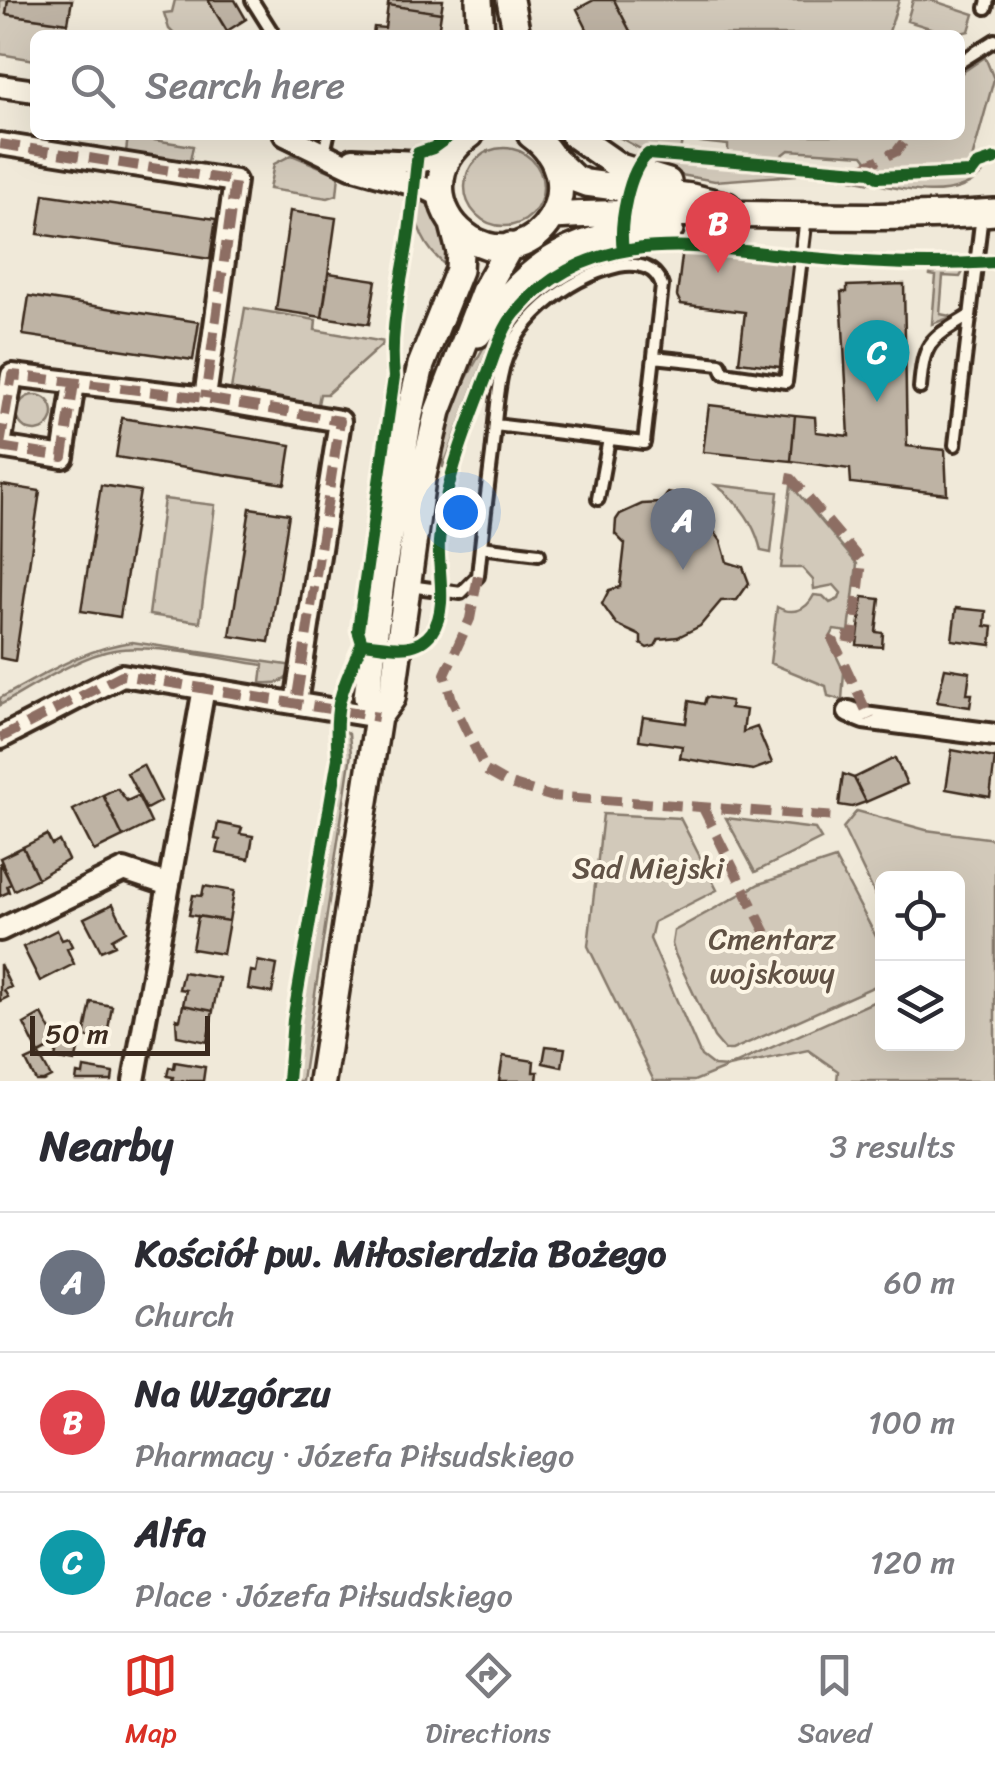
<!DOCTYPE html>
<meta charset="utf-8">
<style>
:root{--surface:#fff;--page:#f2f2f3;--text:#2b2b33;--muted:#7c7c81;--line:#e1e1e2;--accent:#d93025}
body{margin:0;font-family:Sriracha,sans-serif;background:var(--page);color:var(--text)}
.controls{position:absolute;right:30px;bottom:30px;display:grid;overflow:hidden;border-radius:15px;box-shadow:0 10px 40px #0002}
.controls button{width:90px;height:90px;display:grid;place-items:center;padding:0;border:0;border-bottom:2px solid var(--line);background:var(--surface);color:var(--text);font:50px sans-serif}
.scale{position:absolute;left:30px;bottom:25px;width:180px;box-sizing:border-box;padding-left:10px;border:5px solid #3b2a1e;border-top:0;font-size:28px;line-height:35px;white-space:nowrap;color:#3b2a1e;-webkit-text-stroke:8px #fcf5e5;paint-order:stroke}
.you{position:absolute;left:460px;top:512px;width:35px;height:35px;margin:-25px;border:8px solid #fff;border-radius:50%;background:#1a73e8;box-shadow:0 0 0 15px #1a73e833}
.badge{display:grid;place-items:center;width:65px;height:65px;border-radius:50%;background:var(--accent);color:#fff;font-size:32px;font-weight:700}
.pin{position:absolute;translate:-50% -82px;filter:drop-shadow(0 2px 5px #0008)}
.pin::after{content:'';position:absolute;top:52px;width:35px;height:30px;background:inherit;clip-path:polygon(0 0,100% 0,50% 100%)}
.list{margin:0;padding:0;list-style:none}
h2{display:flex;justify-content:space-between;align-items:center;height:130px;margin:0;padding:0 40px;font-size:42px}
h2 small{font-size:32px;font-weight:400;color:var(--muted)}
.list li{display:grid;grid-template-columns:65px 1fr auto;gap:30px;align-items:center;box-sizing:border-box;height:140px;padding:0 40px;border-top:2px solid var(--line)}
.list b{display:block;font-size:38px;white-space:nowrap}
.list p{margin:0;font-size:32px;white-space:nowrap;color:var(--muted)}
.list em{font-size:32px;font-style:normal;color:var(--muted)}
.icon{flex:none;width:55px;height:55px;fill:none;stroke:currentColor;stroke-width:2;stroke-linecap:round;stroke-linejoin:round}
.map{position:relative;flex:none;width:995px;height:1081px;overflow:hidden}
.search{position:absolute;background:var(--surface);box-shadow:0 10px 40px #0002;left:30px;right:30px;top:30px;height:110px;display:flex;align-items:center;gap:25px;box-sizing:border-box;padding:0 35px;border-radius:15px;color:var(--muted);font-size:38px}
.sheet{height:550px;background:var(--surface)}
nav{display:flex;justify-content:space-around;align-items:center;box-sizing:border-box;height:140px;border-top:2px solid var(--line);background:var(--surface);font-size:28px;color:var(--muted)}
nav a{display:grid;justify-items:center;gap:5px}
nav .on{color:var(--accent)}
.map>svg:first-child{display:block}
</style>
<div class="map">
<svg width="995" height="1081" viewBox="0 0 995 1081">
<rect width="100%" height="100%" fill="#f0e9d9"/>
<filter id="ink" filterUnits="userSpaceOnUse"><feTurbulence type="fractalNoise" baseFrequency=".01" numOctaves="2"/><feDisplacementMap in="SourceGraphic" scale="20" xChannelSelector="R" yChannelSelector="G"/><feConvolveMatrix kernelMatrix="1 2 1 2 8 2 1 2 1" color-interpolation-filters="sRGB"/></filter>
<g filter="url(#ink)">
<path fill="#d2c9ba" stroke="#867a6c" stroke-width="2.5" d="M0,0H8L6,14L68,23L66,35H35V60L0,54Z
M175,0H208L229,35H175L169,29L164,13L172,12Z
M614,0H899L888,35H632Z
M913,0H931L974,14L969,31L953,35L907,21Z
M985,57L994,79L969,170L878,175L863,155L789,150L775,161L728,157V145L682,140L680,152L657,149L646,152L615,135H960V74Z
M128,136L193,146L190,161L126,152Z
M465 187a39 39 0 1 1 78 0a39 39 0 1 1-78 0Z
M292,155L339,175L337,195L328,198L269,189L274,164Z
M644,160L797,175L715,181L641,168Z
M981,175C950,206 889,186 851,179H932Z
M414,194C445,208 446,239 450,269C424,249 414,226 414,194Z
M963,264L966,267L960,277L943,276L940,314L950,316L949,318L932,324L936,276L930,275L931,265Z
M245,308L316,320L315,330L385,342L327,394H320L317,409L230,395Z
M499,319L443,468L444,428L449,411Z
M408,365L369,625L364,614L398,376Z
M17 413a18 18 0 1 1 36 0a18 18 0 1 1-36 0Z
M716,485L778,492L771,553L761,551C755,523 739,502 716,485Z
M791,485L857,564L849,632L834,630L829,640L844,672L842,700L828,696L826,686L770,663L777,607C792,615 806,611 814,595L823,596L830,603L839,599L841,593L834,585L814,589L813,580L802,568H781Z
M164,499L215,505L200,622L149,615Z
M132,642L294,666C287,683 278,684 261,683L263,665C221,659 154,643 114,650C78,656 33,687 0,705V698C42,676 84,648 132,642Z
M339,726L349,734L351,754L302,1081H291L343,752Z
M857,811L926,830L995,839V1081H837L838,1071L808,1050L728,1067L694,1081H654L588,946L603,814L680,818L717,890L654,922L650,939L701,1056L714,1066L728,1067L882,998V1044H958V878H882V909L843,828Z
M726,818L815,829L821,839L755,872Z
M835,859L882,948V983L732,1050H725L714,1037L675,954L672,944L674,931L759,884Z"/>
<path fill="#beb3a4" stroke="#3b2a1e" stroke-width="2.5" d="M8,0H72L68,23L6,14Z
M208,0H235L246,19L227,31Z
M389,0H443L441,13L388,5Z
M594,0H614L632,35H590L577,9Z
M388,5L441,13L438,33L442,35H373L374,27L385,28Z
M44,194L216,219L210,259L38,234Z
M290,211L336,218L322,317L276,310Z
M683,248L794,262L780,367L739,362L745,312L681,304L677,296Z
M329,273L376,280L369,324L322,317Z
M904,284L907,446L945,450L947,494L851,483L850,469L791,461L795,415L815,417L816,432L849,436L841,292H847V286Z
M29,296L199,322L193,360L23,335Z
M709,405L795,415L791,461L703,452Z
M122,418L291,445L285,484L116,457Z
M2,485L40,491L15,661L0,658Z
M101,485L140,491L120,617L81,611Z
M668,493L676,495L679,505L706,520L721,541L727,562L743,567L749,583L737,600L721,601L700,626L678,637L659,639L655,646L647,648L641,644V636L617,625L602,604L609,590L620,587L625,544L615,534L616,520L620,514L642,504L661,503Z
M250,508L289,514L269,642L230,636Z
M863,597L880,599L876,632L883,633L882,647L857,645Z
M956,608L986,611L985,626L993,627L991,645L952,640Z
M945,668L970,672L967,694H972L970,707L937,702Z
M706,697L731,701L730,708L746,710L743,732L757,727L772,763L753,770L680,758L682,746L639,740L643,717L686,723L689,701L704,704Z
M952,750L995,758L990,797L946,789Z
M895,758L907,784L866,802L854,778Z
M143,765L161,801L146,809L127,773Z
M843,774L854,778L866,802L852,807L839,805Z
M117,788L127,801L138,796L151,823L123,837L103,795Z
M103,795L123,837L94,851L73,810Z
M218,823L242,828L240,834L253,836L249,859L217,853L220,840L215,839Z
M47,835L52,845L59,841L68,860L38,878L23,847Z
M23,847L38,878L14,890L0,858Z
M0,862L11,884L7,886L9,892L0,896Z
M204,886L234,891L229,921L189,915L193,895L202,896Z
M113,904L126,931L112,939L115,945L101,951L84,918Z
M198,916L229,921L223,954L192,949Z
M57,930L62,940L68,938L72,946L67,949L74,964L40,981L23,947Z
M258,961L277,965L272,993L248,989L251,971L256,972Z
M0,964L11,987L4,990L8,997L0,1001Z
M183,972L219,978L213,1011L183,1005L186,990L179,989Z
M91,1002L112,1006L106,1041L84,1037Z
M183,1005L213,1011L207,1042L177,1036L176,1019L180,1020Z
M42,1014L58,1044L39,1054L24,1024Z
M58,1046L78,1050L75,1062L55,1058Z
M546,1046L565,1048L562,1067L543,1063Z
M39,1055L51,1077L43,1081H36L26,1061Z
M503,1056L534,1061L533,1072H538L537,1081H499Z
M175,1062L205,1067L203,1081H172L173,1077L167,1076L169,1067L174,1068Z
M84,1068L113,1073L112,1081H76L77,1074L83,1075Z"/>
<g fill="none" stroke-linecap="round" stroke-linejoin="round">
<defs>
<path id="service" d="M252,0L274,35
M986,8L988,0
M960,62L995,40
M324,153L328,135
M654,357L720,364L724,373L786,382L806,217
M920,388C924,341 929,340 969,316
M955,445L982,214
M598,499L609,439
M481,547L539,554
M409,586L461,593L478,576C482,535 487,494 492,454C495,428 496,402 501,377C511,322 567,278 619,266C638,262 656,267 662,286L644,443L495,425"/>
<path id="minor" d="M0,86L35,91
M285,135L351,167L422,187L441,196
M0,144L235,181L205,398
M353,159L417,162L449,156
M0,445L12,375L205,398L340,421L296,703
M0,447L63,457L74,383
M849,712L864,718L995,735
M0,738L122,675L378,717
M0,930L124,870L169,885
M134,1081L204,688"/>
<path id="tertiary" d="M479,0L481,35
M510,0L517,35
M470,135C450,149 438,170 441,195C444,214 455,229 471,239C537,277 597,182 531,135
M574,135L620,167L668,182
M555,160L575,179L586,183L691,197L727,206
M553,216C700,207 848,224 995,212
M478,334C532,259 576,233 670,229
M378,717L367,697L381,582L408,423L421,365L459,270L460,252L453,224
M322,1081L378,717L392,698L422,479L438,411L484,292L510,246"/>
</defs>
<use href="#service" stroke="#3b2a1e" stroke-width="18"/>
<use href="#minor" stroke="#3b2a1e" stroke-width="28"/>
<use href="#tertiary" stroke="#3b2a1e" stroke-width="32"/>
<use href="#service" stroke="#fcf5e5" stroke-width="10"/>
<use href="#minor" stroke="#fcf5e5" stroke-width="20"/>
<use href="#tertiary" stroke="#fcf5e5" stroke-width="25"/>
<path stroke="#8d6e63" stroke-width="10" stroke-dasharray="20 10" stroke-linecap="butt" d="M0,144L235,181L205,398
M861,168L897,151L909,135
M0,445L12,375L205,398L340,421L296,703
M0,447L63,457L74,383
M787,478L792,479L862,562L853,638L836,635L833,640L870,719
M478,576L470,619L445,674L452,700L486,771L507,783L550,796L837,817
M0,738L122,675L378,717
M703,808L766,933"/>
<defs>
<path id="cycleway" d="M623,250C619,225 628,171 648,154L871,172L877,177L971,173L977,165L995,159
M362,643C387,645 415,655 432,632C449,607 437,569 439,542C444,483 466,430 487,375C495,355 501,330 515,313C595,220 707,249 813,258C873,264 935,266 995,262
M288,1081L293,1020L338,758C333,703 341,692 362,643L358,630L394,377C389,332 400,290 407,246C412,215 414,184 418,153L433,148L451,135"/>
</defs>
<use href="#cycleway" stroke="#fcf5e5" stroke-width="19"/>
<use href="#cycleway" stroke="#1b5e20" stroke-width="12"/>
</g>
</g>
<g text-anchor="middle" dominant-baseline="central" stroke-width="8" stroke-linejoin="round" paint-order="stroke">
<g font-size="30" fill="#615245" stroke="#fcf5e5">
<text x="648" y="868">Sad Miejski</text>
<text x="772" y="939">Cmentarz<tspan x="772" dy="34">wojskowy</tspan></text>
</g>
</g>
</svg>
<div class="controls">
<button><svg class="icon" aria-label="locate" viewBox="0 0 24 24"><circle cx="12" cy="12" r="6"/><path d="M12 2v4M12 18v4M2 12h4M18 12h4"/></svg></button>
<button><svg class="icon" aria-label="layers" viewBox="0 0 24 24"><path d="M12 4l9 5-9 5-9-5zM3 14l9 5 9-5"/></svg></button>
</div>
<div class="scale">50 m</div>
<div class="you"></div>
<div class="pin badge" style="left:683px;top:570px;background:#6b7280">A</div>
<div class="pin badge" style="left:718px;top:273px;background:#e0444e">B</div>
<div class="pin badge" style="left:877px;top:402px;background:#0f9aa8">C</div>
<div class="search"><svg class="icon" aria-label="search" viewBox="0 0 24 24"><circle cx="10" cy="10" r="6"/><path d="M15 15l6 6"/></svg>Search here</div>
</div>
<section class="sheet">
<h2>Nearby<small>3 results</small></h2>
<ul class="list">
<li><span class="badge" style="background:#6b7280">A</span><div><b>Kościół pw. Miłosierdzia Bożego</b><p>Church</p></div><em>60 m</em></li>
<li><span class="badge" style="background:#e0444e">B</span><div><b>Na Wzgórzu</b><p>Pharmacy · Józefa Piłsudskiego</p></div><em>100 m</em></li>
<li><span class="badge" style="background:#0f9aa8">C</span><div><b>Alfa</b><p>Place · Józefa Piłsudskiego</p></div><em>120 m</em></li>
</ul>
</section>
<nav>
<a class="on"><svg class="icon" aria-label="map" viewBox="0 0 24 24"><path d="M3 6l6-2 6 2 6-2v14l-6 2-6-2-6 2zM9 4v14M15 6v14"/></svg>Map</a>
<a><svg class="icon" aria-label="directions" viewBox="0 0 24 24"><path d="M12 3l9 9-9 9-9-9zM9 14v-3h6M13 9l2 2-2 2"/></svg>Directions</a>
<a><svg class="icon" aria-label="saved" viewBox="0 0 24 24"><path d="M7 4h10v16l-5-4-5 4z"/></svg>Saved</a>
</nav>
